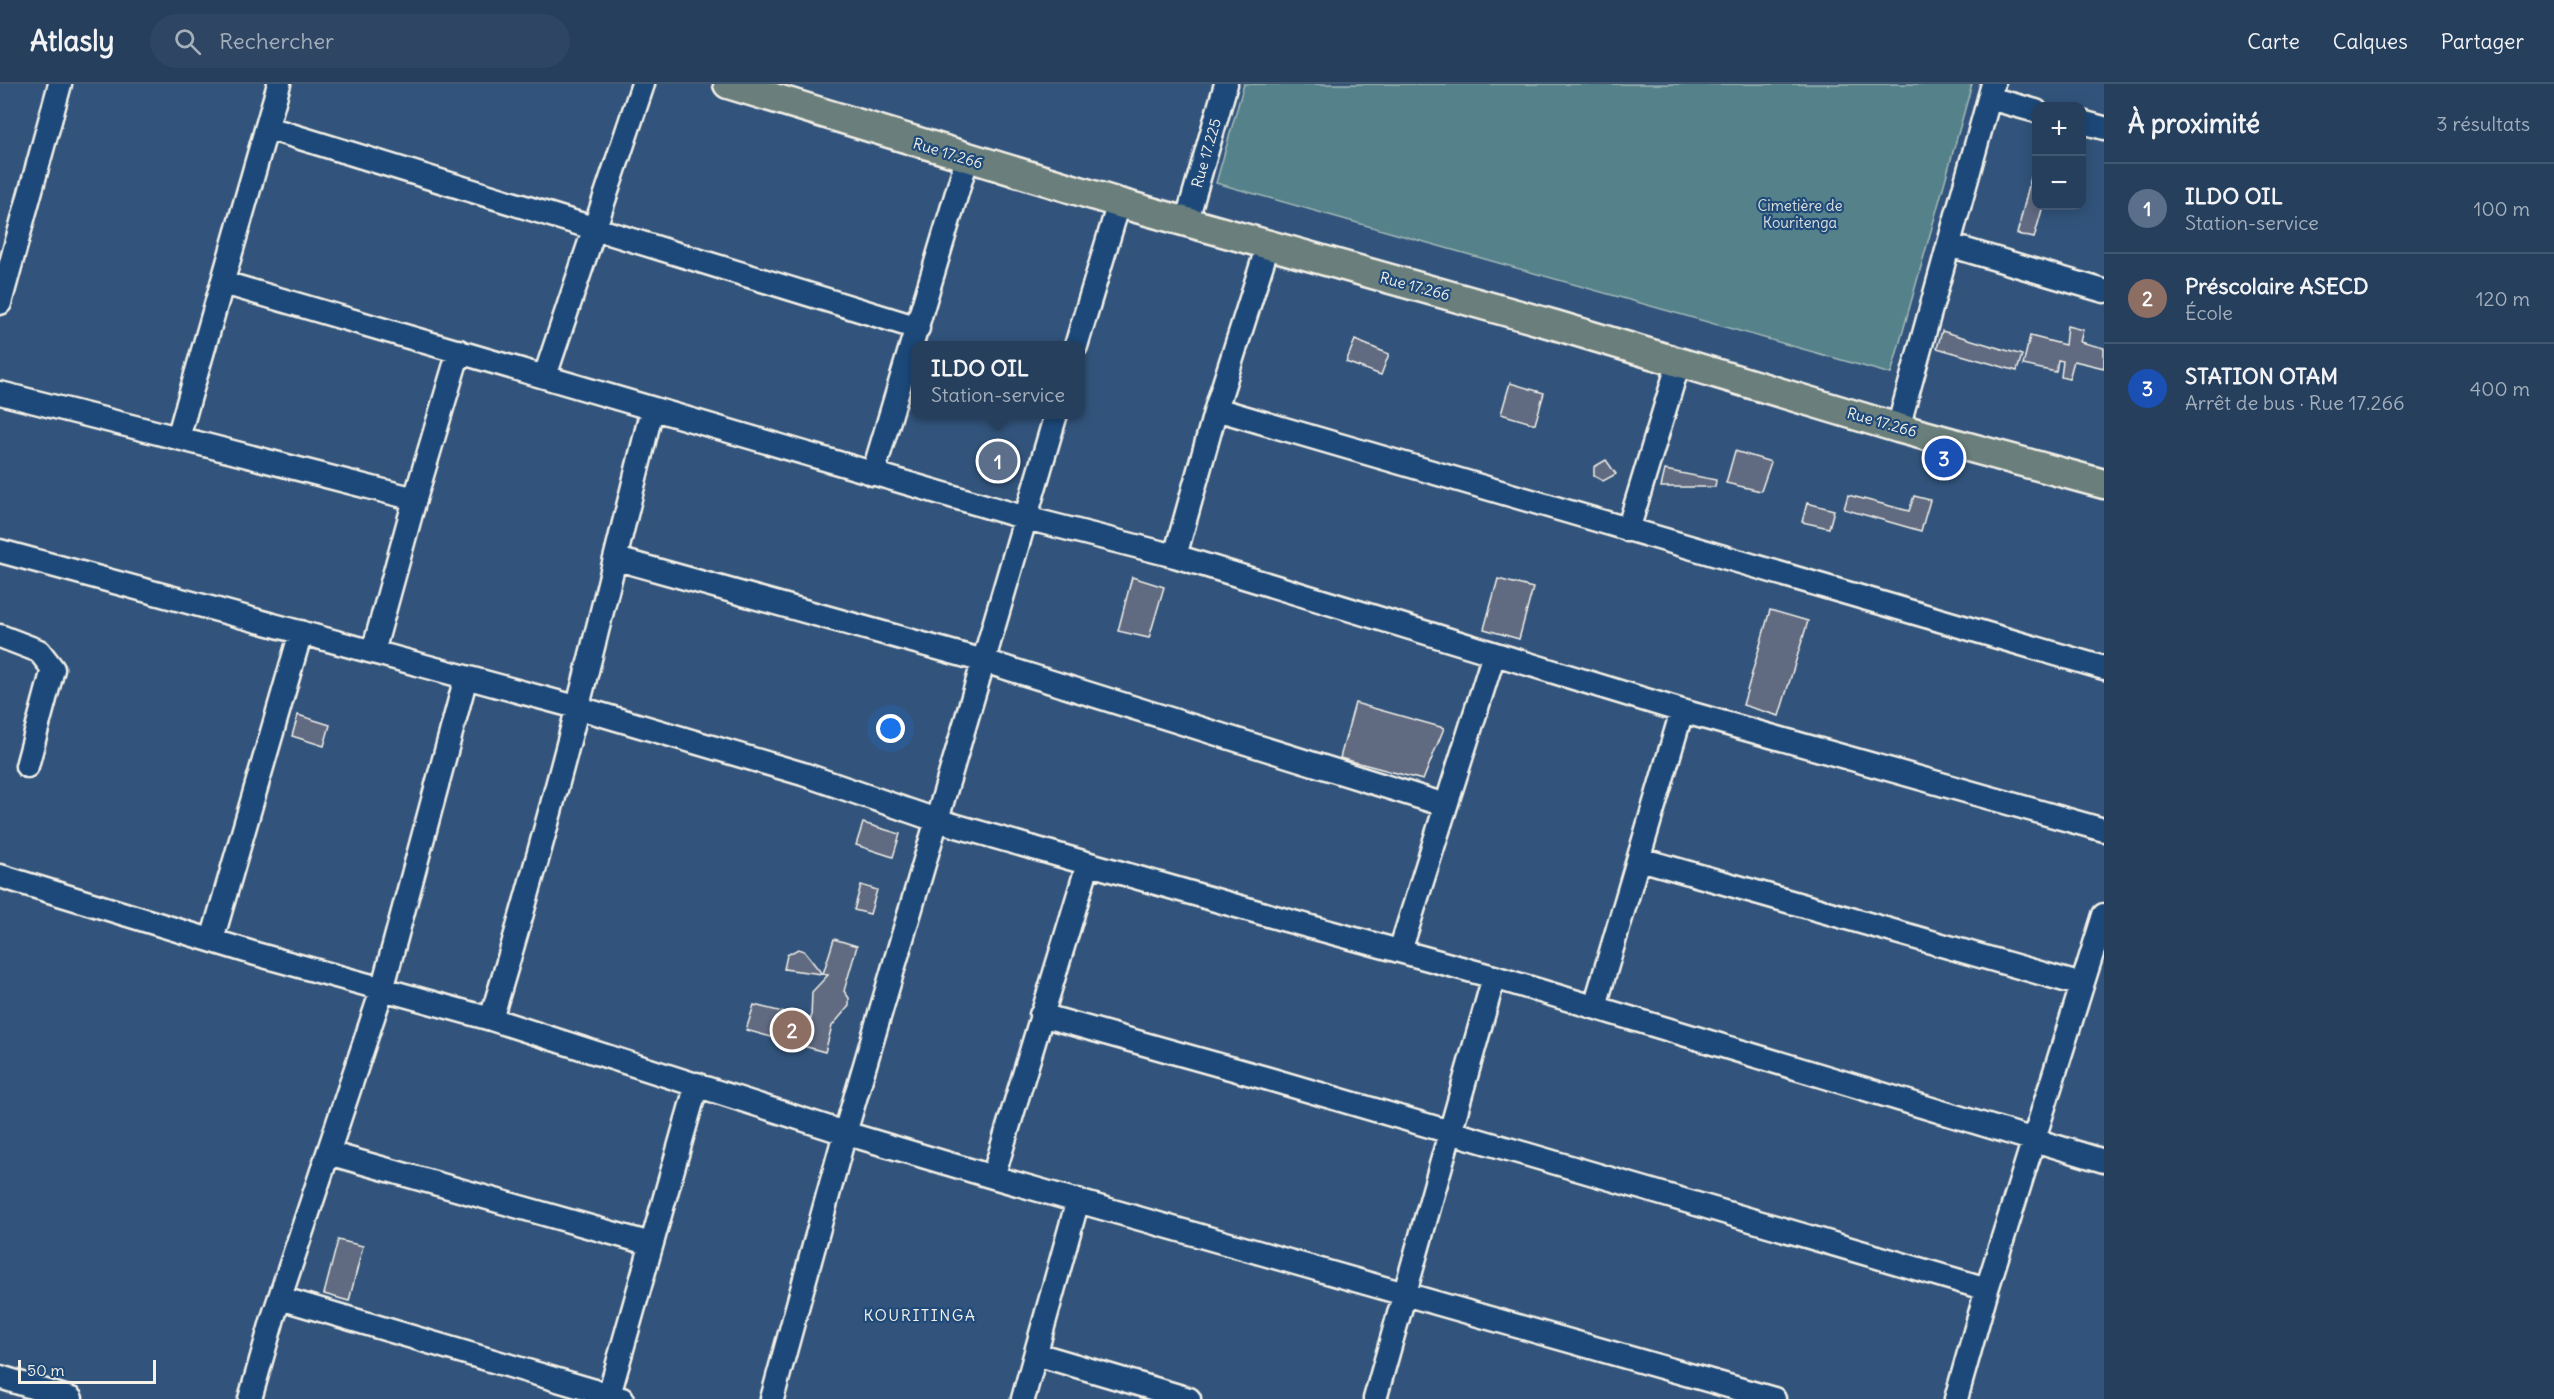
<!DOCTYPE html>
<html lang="fr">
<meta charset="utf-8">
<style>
:root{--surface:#263f5d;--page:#2e4663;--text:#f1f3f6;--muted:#a4afbc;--line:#425872;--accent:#8abfa5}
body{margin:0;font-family:Delius,sans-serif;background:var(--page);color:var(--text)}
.controls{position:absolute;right:18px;top:18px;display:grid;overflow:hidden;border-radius:12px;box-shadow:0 3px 15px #0003}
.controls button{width:54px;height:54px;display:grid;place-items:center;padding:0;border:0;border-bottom:2px solid var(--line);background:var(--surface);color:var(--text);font:30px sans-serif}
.scale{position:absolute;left:18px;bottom:15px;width:138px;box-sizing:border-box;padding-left:6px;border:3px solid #f4f1e8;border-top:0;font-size:16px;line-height:21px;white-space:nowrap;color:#f4f1e8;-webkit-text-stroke:4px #1f4a7a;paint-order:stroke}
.you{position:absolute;left:891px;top:645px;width:21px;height:21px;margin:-15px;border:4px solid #fff;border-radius:50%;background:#1a73e8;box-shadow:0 0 0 9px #1a73e833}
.badge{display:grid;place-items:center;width:39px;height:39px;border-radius:50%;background:var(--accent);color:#fff;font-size:20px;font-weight:700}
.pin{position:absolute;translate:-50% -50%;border:3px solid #fff;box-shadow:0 2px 6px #0006}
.popup{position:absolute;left:911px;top:257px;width:174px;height:78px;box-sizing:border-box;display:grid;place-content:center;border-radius:12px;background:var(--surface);filter:drop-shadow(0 2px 4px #0005);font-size:20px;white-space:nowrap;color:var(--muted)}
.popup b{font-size:22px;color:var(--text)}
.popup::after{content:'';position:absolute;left:50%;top:100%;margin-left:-12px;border:12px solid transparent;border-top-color:var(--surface)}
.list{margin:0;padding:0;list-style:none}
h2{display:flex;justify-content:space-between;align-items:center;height:78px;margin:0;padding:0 24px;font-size:26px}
h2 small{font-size:20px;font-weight:400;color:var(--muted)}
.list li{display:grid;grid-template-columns:39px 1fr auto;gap:18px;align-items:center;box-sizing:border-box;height:90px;padding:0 24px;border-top:2px solid var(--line)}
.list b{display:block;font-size:22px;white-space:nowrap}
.list p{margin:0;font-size:20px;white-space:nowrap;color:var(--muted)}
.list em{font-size:20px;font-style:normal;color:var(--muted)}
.icon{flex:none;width:33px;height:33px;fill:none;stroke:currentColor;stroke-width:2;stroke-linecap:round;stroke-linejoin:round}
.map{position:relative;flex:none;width:2104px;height:1315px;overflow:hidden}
header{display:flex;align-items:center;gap:36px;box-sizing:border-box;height:84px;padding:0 30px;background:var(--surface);border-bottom:2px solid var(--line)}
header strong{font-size:28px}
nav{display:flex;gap:33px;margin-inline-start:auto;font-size:21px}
.search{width:420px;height:54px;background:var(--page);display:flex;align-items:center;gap:15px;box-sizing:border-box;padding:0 21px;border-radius:33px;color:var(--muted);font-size:22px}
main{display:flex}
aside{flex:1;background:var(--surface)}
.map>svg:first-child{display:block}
</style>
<header>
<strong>Atlasly</strong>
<div class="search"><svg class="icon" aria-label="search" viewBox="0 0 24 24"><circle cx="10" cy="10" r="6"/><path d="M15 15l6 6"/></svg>Rechercher</div>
<nav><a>Carte</a><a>Calques</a><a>Partager</a></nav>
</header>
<main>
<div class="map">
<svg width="2104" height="1315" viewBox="0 0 2104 1315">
<rect width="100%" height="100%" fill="#32547c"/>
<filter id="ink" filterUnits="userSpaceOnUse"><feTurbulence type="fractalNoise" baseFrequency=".0167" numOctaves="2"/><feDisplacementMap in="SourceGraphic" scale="12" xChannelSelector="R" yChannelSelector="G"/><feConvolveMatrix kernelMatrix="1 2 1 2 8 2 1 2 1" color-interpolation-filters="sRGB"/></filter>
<g filter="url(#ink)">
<path fill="#55828a" stroke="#a4bab9" stroke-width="1.5" d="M1244,0H1972L1891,290L1216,99Z"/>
<path fill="#606a81" stroke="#f4f1e8" stroke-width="1.5" d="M2031,93L2037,94V122H2043L2034,154L2017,150Z
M2067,242L2083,246L2080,258L2104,264V284L2074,277L2069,295L2061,293L2063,277L2058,276L2056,288L2023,281L2030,252L2065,261Z
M1942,247L2022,271L2017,287L1937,264Z
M1355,256L1389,270L1381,291L1346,278Z
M1510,299L1544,309L1535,340L1501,330Z
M1735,367L1771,378L1761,407L1726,399Z
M1606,376L1616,390L1603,397L1594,392V383Z
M1665,386L1716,396L1715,403H1661Z
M1848,411L1909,427L1914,412L1930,416L1921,447L1844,425Z
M1807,419L1834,426L1829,444L1802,438Z
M1132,493L1164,503L1149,554L1118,547Z
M1498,495L1533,504L1519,555L1484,545Z
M1770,526L1808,537L1779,632L1743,621Z
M1355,619L1444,644L1423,696L1340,674Z
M298,631L330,641L324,662L292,652Z
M863,739L900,750L893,773L856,761Z
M861,801L877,806L870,830L854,826Z
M834,855L857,862L844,907L849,914V922L832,942L825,968L746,946L754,921L811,935L812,908L828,891L823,890Z
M798,865L804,867L822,890L784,885L787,871Z
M338,1156L363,1162L349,1217L324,1210Z"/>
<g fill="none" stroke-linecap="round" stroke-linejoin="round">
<defs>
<path id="minor" d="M1989,14L2036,27
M2082,38L2104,44
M268,44L918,244
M1186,139L1226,0
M1949,161L2104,207
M224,199L1026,434L1175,472L1682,627L2104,746
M0,219L60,0
M1076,262L1119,119
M545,292L643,0
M0,309L178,354L279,0
M1216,325L2104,584
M1898,344L1993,0
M178,354L415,415L459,267
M873,390L967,75
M1628,446L1679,278
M0,467L576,623L803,690L936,736L1282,835L1494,893L2104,1077
M1175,472L1216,325L1268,161
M617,475L984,577L1445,721
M0,552L39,567L53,585L27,682
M373,568L415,415
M466,593L382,906L328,1069L651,1160
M1640,775L2082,901
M0,792L256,870L491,935L845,1049L993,1093L1774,1315
M212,856L301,548
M1400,867L1494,570
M1595,922L1682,627
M1041,931L1269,995L1987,1205
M491,935C552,734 602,529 652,325
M993,1093L1088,780
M280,1214L622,1315
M1036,1270L1189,1315
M0,1293L71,1315
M609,1311L697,1000
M250,1315L273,1234L328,1069
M772,1315L845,1049L1056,330
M1023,1315L1078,1116
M1375,1315L1494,893
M1956,1315L1987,1205L2104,831"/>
<path id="major" d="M728,0L1119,119L1555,241L1898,344L2104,400"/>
</defs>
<use href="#minor" stroke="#f4f1e8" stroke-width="27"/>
<use href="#major" stroke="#f4f1e8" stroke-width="33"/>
<use href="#minor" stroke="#1f4a7a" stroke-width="22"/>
<use href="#major" stroke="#6b7f7c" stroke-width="28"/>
</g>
</g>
<g text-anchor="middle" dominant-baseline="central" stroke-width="4.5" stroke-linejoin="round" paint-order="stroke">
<g font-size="15" fill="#f4f1e8" stroke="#1f4a7a">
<text transform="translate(948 69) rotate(17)">Rue 17.266</text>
<text transform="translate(1206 69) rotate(-74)">Rue 17.225</text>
<text transform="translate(1415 202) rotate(15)">Rue 17.266</text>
<text transform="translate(1882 338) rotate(16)">Rue 17.266</text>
</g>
<g font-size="15" fill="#dce0da" stroke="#1f4a7a">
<text x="1800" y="121">Cimetière de<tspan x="1800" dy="17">Kouritenga</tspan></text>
</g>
<g font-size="16" letter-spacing="1.5" fill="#f4f1e8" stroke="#1f4a7a">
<text x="920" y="1231">KOURITINGA</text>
</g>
</g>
</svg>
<div class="controls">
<button>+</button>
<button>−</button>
</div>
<div class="scale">50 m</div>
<div class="you"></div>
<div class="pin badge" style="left:998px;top:377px;background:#5c6f8a">1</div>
<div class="popup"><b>ILDO OIL</b>Station-service</div>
<div class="pin badge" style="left:792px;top:946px;background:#8d6e63">2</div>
<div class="pin badge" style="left:1944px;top:374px;background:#1a4fb4">3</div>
</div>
<aside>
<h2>À proximité<small>3 résultats</small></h2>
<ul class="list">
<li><span class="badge" style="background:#5c6f8a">1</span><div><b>ILDO OIL</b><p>Station-service</p></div><em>100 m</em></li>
<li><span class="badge" style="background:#8d6e63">2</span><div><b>Préscolaire ASECD</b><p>École</p></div><em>120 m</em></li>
<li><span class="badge" style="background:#1a4fb4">3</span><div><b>STATION OTAM</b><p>Arrêt de bus · Rue 17.266</p></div><em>400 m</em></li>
</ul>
</aside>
</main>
